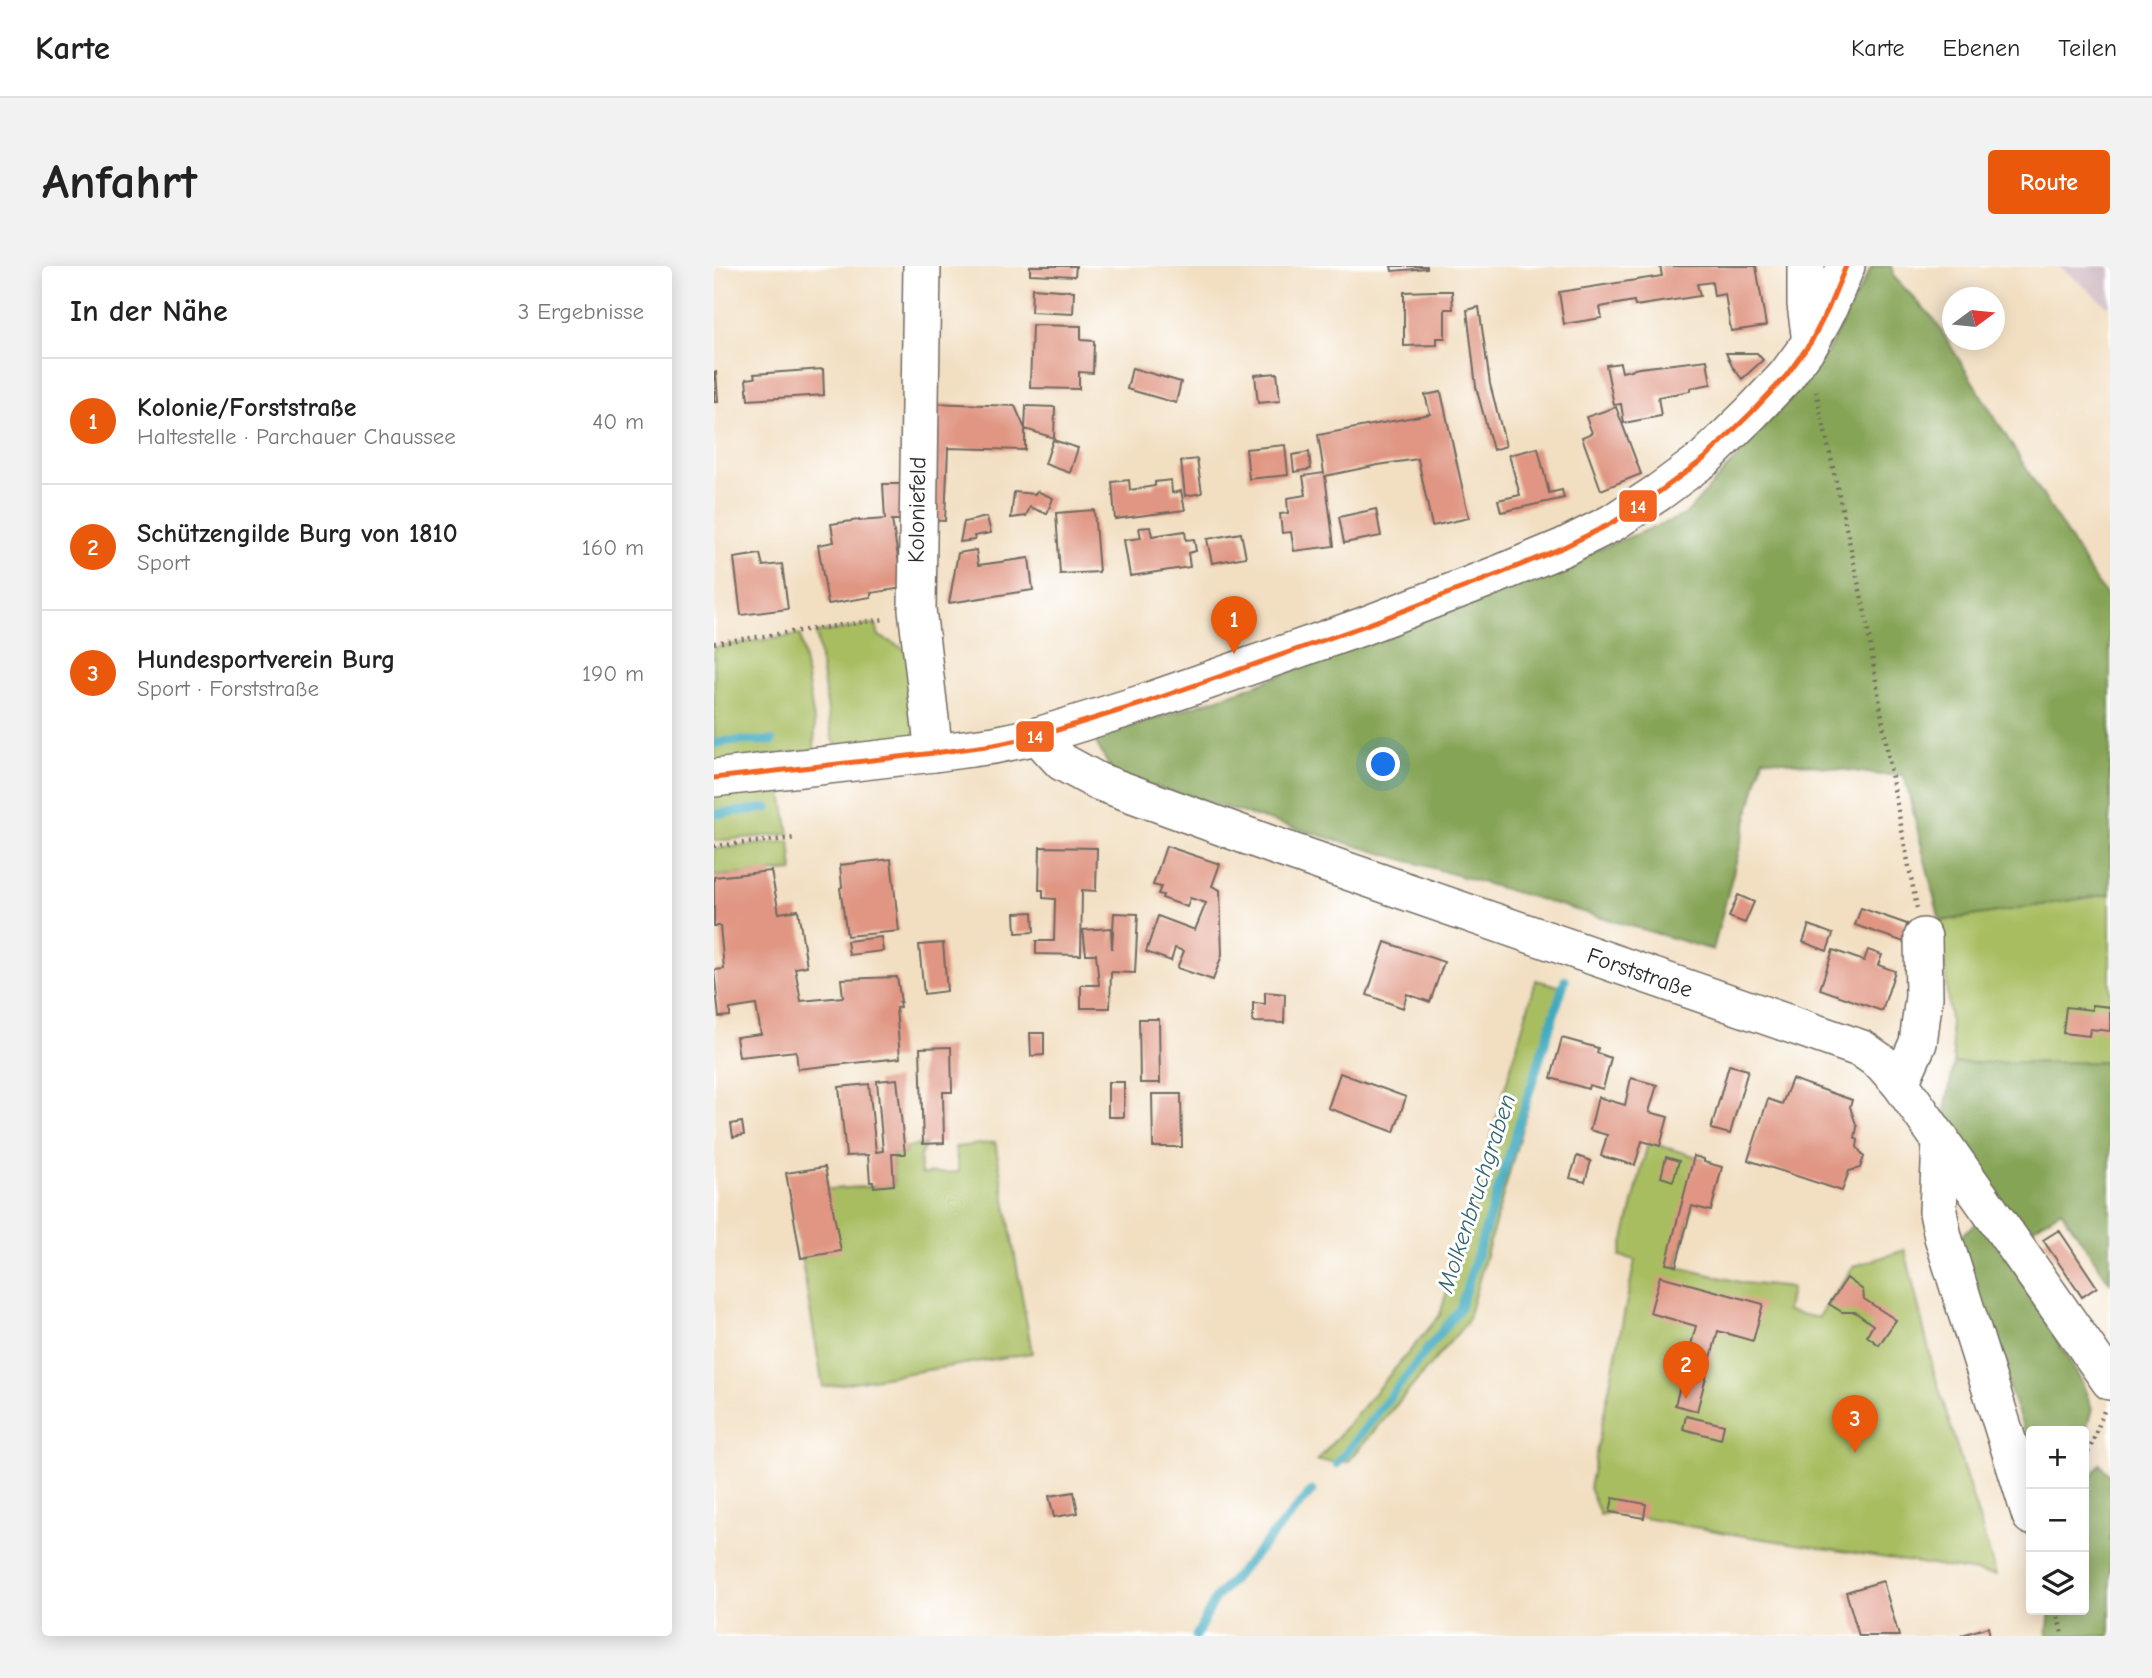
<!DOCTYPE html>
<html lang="de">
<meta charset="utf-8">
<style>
:root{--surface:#fff;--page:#f2f2f2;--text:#222;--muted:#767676;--line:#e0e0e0;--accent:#ea580c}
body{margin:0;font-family:"Comic Neue",sans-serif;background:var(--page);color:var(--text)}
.controls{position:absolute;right:21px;bottom:21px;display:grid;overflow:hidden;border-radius:7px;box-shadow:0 4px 18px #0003}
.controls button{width:63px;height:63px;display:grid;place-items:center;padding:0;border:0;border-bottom:2px solid var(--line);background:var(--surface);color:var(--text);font:35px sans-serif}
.compass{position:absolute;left:1228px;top:21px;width:63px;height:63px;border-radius:50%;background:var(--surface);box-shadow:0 4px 18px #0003;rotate:75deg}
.you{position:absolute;left:670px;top:499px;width:24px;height:24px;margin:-18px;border:5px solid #fff;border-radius:50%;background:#1a73e8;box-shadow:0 0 0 10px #1a73e833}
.badge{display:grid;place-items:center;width:46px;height:46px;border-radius:50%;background:var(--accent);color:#fff;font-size:23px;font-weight:700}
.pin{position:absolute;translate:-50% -58px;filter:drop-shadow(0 2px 4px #0008)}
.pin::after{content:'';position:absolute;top:37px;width:24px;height:21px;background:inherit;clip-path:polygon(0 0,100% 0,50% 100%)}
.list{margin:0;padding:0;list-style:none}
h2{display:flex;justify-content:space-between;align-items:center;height:91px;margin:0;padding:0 28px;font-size:30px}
h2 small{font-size:23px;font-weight:400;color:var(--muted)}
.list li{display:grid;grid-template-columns:46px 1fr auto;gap:21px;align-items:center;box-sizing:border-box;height:126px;padding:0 28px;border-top:2px solid var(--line)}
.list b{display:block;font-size:26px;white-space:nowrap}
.list p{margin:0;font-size:23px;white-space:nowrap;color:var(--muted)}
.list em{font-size:23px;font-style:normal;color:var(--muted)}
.icon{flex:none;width:38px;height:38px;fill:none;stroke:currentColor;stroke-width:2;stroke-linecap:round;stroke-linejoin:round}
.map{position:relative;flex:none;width:1396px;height:1370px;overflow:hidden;border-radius:7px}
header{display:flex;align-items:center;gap:42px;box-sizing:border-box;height:98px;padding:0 35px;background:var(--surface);border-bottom:2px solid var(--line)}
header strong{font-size:33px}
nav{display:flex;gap:38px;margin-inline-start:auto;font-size:24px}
.intro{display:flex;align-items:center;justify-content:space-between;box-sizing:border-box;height:168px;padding:0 42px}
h1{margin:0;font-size:49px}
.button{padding:18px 32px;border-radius:7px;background:var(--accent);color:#fff;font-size:24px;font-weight:700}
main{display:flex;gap:42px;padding:0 42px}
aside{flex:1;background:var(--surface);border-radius:7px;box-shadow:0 4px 18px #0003}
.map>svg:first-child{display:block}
</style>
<header>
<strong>Karte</strong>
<nav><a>Karte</a><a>Ebenen</a><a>Teilen</a></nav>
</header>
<div class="intro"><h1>Anfahrt</h1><a class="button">Route</a></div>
<main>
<aside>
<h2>In der Nähe<small>3 Ergebnisse</small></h2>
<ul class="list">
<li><span class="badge">1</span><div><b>Kolonie/Forststraße</b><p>Haltestelle · Parchauer Chaussee</p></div><em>40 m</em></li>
<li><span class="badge">2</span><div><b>Schützengilde Burg von 1810</b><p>Sport</p></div><em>160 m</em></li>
<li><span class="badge">3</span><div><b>Hundesportverein Burg</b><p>Sport · Forststraße</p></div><em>190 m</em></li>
</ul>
</aside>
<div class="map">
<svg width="1396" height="1370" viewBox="0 0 1396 1370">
<rect width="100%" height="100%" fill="#fff"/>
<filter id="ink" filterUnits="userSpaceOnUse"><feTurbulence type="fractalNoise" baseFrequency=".0143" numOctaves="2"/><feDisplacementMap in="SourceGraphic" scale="14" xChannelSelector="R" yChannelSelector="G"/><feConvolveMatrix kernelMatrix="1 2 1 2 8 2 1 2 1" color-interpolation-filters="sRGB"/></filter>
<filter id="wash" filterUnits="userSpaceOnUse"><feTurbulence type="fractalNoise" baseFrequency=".00686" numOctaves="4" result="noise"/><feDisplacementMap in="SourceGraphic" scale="28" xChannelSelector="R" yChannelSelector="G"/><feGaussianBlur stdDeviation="1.57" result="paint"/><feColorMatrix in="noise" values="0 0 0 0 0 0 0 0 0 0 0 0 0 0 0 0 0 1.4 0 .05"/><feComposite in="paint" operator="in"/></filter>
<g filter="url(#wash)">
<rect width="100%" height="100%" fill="#f2dfc2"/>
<path fill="#d2bdc6" d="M1345,0H1396V42Z"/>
<path fill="#a8bd61" stroke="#6a7446" stroke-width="2" d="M162,358L165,370L194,385L204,467L198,472L124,482L118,472L102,367Z
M86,369L101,461L100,484L0,497V381Z
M58,523L68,527L75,568L0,575V525Z
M76,575L79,605L0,610V583Z
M1396,628V796L1240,797L1226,655Z
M822,714L848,721L753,1056L634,1196L603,1195L726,1049Z
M281,876L318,1087L109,1121L77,930L117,923L180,919L178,888H191L190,882L209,878H212L206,890L207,908L245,906L241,881Z
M934,876L990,893L963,1001L1030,1017L1077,1022L1073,1045L1104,1052L1140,1000L1191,984L1220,1106L1282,1309L1018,1268L897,1246L886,1249L875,1222L921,994L906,990Z"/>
<path fill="#86a457" stroke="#586841" stroke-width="2" d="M1158,0H1177L1180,11L1220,53L1381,314L1396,334V628L1226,655L1190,509H1167L1049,492L999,684L400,509L380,473L529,424L971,249L1102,103L1112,88Z
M1396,796V1017L1347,944L1306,971L1229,855L1240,797Z
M1269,952L1368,1116L1378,1143L1370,1170V1165H1317V1183L1273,1061L1246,970Z
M1386,1198L1396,1210V1370H1333L1336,1344H1370V1221Z"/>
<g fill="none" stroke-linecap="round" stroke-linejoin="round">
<path stroke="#40aabf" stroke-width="9" d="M0,478L14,475H58
M0,548L54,542
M623,1198L746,1042L851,714
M482,1370L501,1333L598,1225"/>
</g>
<g id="blocks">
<path fill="#e09683" d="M316,0H362L361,10L316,8Z
M677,0H713V2L678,5Z
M946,0H1042L1052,60L1017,65L1011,28L1000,30L998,16L983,18L986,30L921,40L920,35L886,41L888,52L850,58L845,26L948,10Z
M318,22L360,25L359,48L317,46Z
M719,25H738L739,43H731V72H723V79L690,80V26Z
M765,41L776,118L792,180L779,184L762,121L753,44Z
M318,59L367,60V74L380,75L379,107L365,106V123L316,122Z
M1012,87H1043L1049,94L1028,113L1018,100Z
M993,94L997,118L976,122V125L944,131L947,150L910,157L907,138L900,139L892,99L906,97L908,106L925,102Z
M418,102L467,116L462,137L413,123Z
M109,103L110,129L34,134L32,113L41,112L40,108Z
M0,106H2L4,136H0Z
M563,107L566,135L544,137L541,109Z
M727,126L755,252L718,260L704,193L664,199L611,210L620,280L580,285L577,266L568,267L566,248L574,247L573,232L592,229L589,210L610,207L604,169L716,148L711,129Z
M217,137L301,140L311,163V184L234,182L231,255L213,254Z
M312,140L341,141L340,172L311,163Z
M902,141L927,208L887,224L868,171L878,167L872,151Z
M339,174L364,182L356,207L331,198Z
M571,179L574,209L535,213L532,183Z
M824,182L835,227L848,224L850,232L787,246L784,234L806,229L795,189Z
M595,186L597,203L580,206L578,189Z
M483,193L488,227L471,230L467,195Z
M415,214L416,224L441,220V216L457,214L458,227L467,225L471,244L401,253L398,216Z
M169,218H191V254H178L189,322L157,327V331L114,338L104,279L120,276L117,258L145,254V255L171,253Z
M323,225L339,232L333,248L316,241L312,250L297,252L300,226L321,228Z
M662,243L667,270L630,277L625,251Z
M380,244L385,306L346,308L342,247Z
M273,251L277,267L260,270L261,274L246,276L250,256Z
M436,261L438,270L471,265L472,274L480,273L482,285L474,287L476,301L416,310L410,274L427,272L425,262Z
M527,267L532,291L498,297L493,273Z
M262,284L264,299L315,292L319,324L235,337L244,287Z
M46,288L49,300L68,298L74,343L27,349L20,292Z
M452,580L506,598L498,620L506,624L508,689L499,714L463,702L470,685L461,682L457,695L432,686L444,650L481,664L492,637L476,632L473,641L448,632L449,629L444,628L447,621L439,619Z
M326,581L383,582L382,625L368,624L367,689L322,688V675H340L341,633L329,632V624H325Z
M177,593L185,665L133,670L126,622L128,621L126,599Z
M57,605L65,647L84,644L93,700L81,702L87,735L129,731L127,713L183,711L187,736H185L186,741L182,742L186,792L84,803L82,785L25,791L22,771L47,768L42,739L16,743V750L5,751L0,704L10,703L6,660H0V611Z
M1024,629L1040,636L1031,657L1015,651Z
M1147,642L1193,658L1190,676L1141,659Z
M319,646L320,666L302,667L301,647Z
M400,647L424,648L421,707L397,706L396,742H367V719H385L382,688H372L369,664L397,662L398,683Z
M1095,659L1119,668L1113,685L1089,676Z
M167,671L169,685L135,689L133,675Z
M671,676L730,696L716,736L693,728L689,742L653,729Z
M229,677L233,725L210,728L205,679Z
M1119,684L1150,695L1154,684L1168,689L1164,699L1181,705L1168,745L1106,723Z
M551,726L571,728L570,757L539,756V737L551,738Z
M1378,739L1396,741V765L1376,763L1375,770L1349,767L1352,741L1378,744Z
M425,753H445L446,817H426Z
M316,767H330V789L317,790Z
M848,772L884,782L883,787L897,792L889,823L875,819L874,823L837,812Z
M237,781L238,826H229L230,877L209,878L206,782Z
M1015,799L1034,804L1016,868L997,863Z
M626,807L692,831L680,866L614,842Z
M917,812L943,819L935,846L954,851L946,880L928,875L921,899L887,890L893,869L876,864L884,831L911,839Z
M183,813L191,888H178L180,919L160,921L159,916H156L154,889L132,890L125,821L155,818L162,886L169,885L163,815Z
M1078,813L1138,834L1136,841L1143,861L1141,872L1144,874L1143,881L1150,891L1146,902L1135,905L1128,925L1034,894L1054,833L1068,838Z
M394,816H410V851H394Z
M438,828H467L468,881H439Z
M28,856L30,869L19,871L17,858Z
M863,890L877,895L871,916L856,912Z
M980,890L990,893V896L1008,901L997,945L978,940L962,1000L952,998Z
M952,891L965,895L959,915L947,911Z
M111,901L127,985L87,992L72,907Z
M1345,964L1383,1021L1368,1031L1329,974Z
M946,1010L1049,1038L1039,1075L1004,1065L983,1145L961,1139L982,1060L936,1047Z
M1133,1012L1149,1024L1150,1033L1182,1054L1165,1079L1153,1070L1159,1059L1141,1046H1128L1115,1038Z
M972,1150L1010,1159L1007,1173L969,1163Z
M360,1226L364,1247L340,1251L335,1230Z
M899,1232L932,1238L930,1252L896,1246Z
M1169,1315L1185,1370H1145L1132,1326Z
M1274,1361L1276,1370H1248V1369Z"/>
</g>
</g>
<g filter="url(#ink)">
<use href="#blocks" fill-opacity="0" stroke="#716a60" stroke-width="2"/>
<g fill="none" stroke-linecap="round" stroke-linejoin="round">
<defs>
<g id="minor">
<path d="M208,0L203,343L220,487"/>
<path d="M1092,0V38L1097,76"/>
<path id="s1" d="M324,470L348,496L383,515L558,579L1148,783L1168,797L1186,817L1396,1115"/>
<path d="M0,512L220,487L280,479L324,470L430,437L647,361L785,308L850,281L898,257L945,226L991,192L1037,147L1072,110L1097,76L1114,43L1132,0"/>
<path d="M1186,817L1204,777L1210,731L1209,671"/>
<path d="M1227,874L1224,946L1229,971L1317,1250"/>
</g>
</defs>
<use href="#minor" stroke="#716a60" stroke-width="40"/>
<path stroke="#716a60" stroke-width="4.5" stroke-dasharray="2 5" stroke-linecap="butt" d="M1102,125L1151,347L1178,513L1203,642
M0,377L171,353
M0,580L83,572
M1370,1192L1376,1183L1390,1145
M1342,1344L1349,1370"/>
<use href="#minor" stroke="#fff" stroke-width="37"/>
<defs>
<path id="bus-1" d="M0,512L220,487L280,479L324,470L430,437L647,361L785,308L850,281L898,257L945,226L991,192L1037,147L1072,110L1097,76L1114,43L1132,0"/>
</defs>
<use href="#bus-1" stroke="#fff" stroke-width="10"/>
<use href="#bus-1" stroke="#f26522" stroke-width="5"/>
</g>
</g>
<g text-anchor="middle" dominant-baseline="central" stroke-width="6" stroke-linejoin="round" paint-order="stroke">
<g font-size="23" fill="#2b2b2b" stroke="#fff">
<text transform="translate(203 244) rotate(-89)">Koloniefeld</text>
<text stroke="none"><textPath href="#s1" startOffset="651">Forststraße</textPath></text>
</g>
<g font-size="24" font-style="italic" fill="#34646e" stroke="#fff">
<text transform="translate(762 927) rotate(-72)">Molkenbruchgraben</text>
</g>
</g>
<g stroke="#fff" stroke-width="2.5">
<rect x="904" y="223" width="40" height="34" rx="7" fill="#f26522"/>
<rect x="301" y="454" width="40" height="33" rx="7" fill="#f26522"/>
</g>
<g font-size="19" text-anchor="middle" font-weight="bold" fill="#fff">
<text x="924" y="247">14</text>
<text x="321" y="477">14</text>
</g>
</svg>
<div class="controls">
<button>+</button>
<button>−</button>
<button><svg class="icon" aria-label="layers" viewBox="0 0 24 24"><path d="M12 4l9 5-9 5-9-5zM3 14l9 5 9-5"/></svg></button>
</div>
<svg class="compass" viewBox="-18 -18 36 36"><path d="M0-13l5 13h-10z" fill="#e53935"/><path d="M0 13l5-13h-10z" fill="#767676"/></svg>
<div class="you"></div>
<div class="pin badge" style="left:520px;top:388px">1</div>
<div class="pin badge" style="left:972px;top:1133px">2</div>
<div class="pin badge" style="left:1141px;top:1187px">3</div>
</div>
</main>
